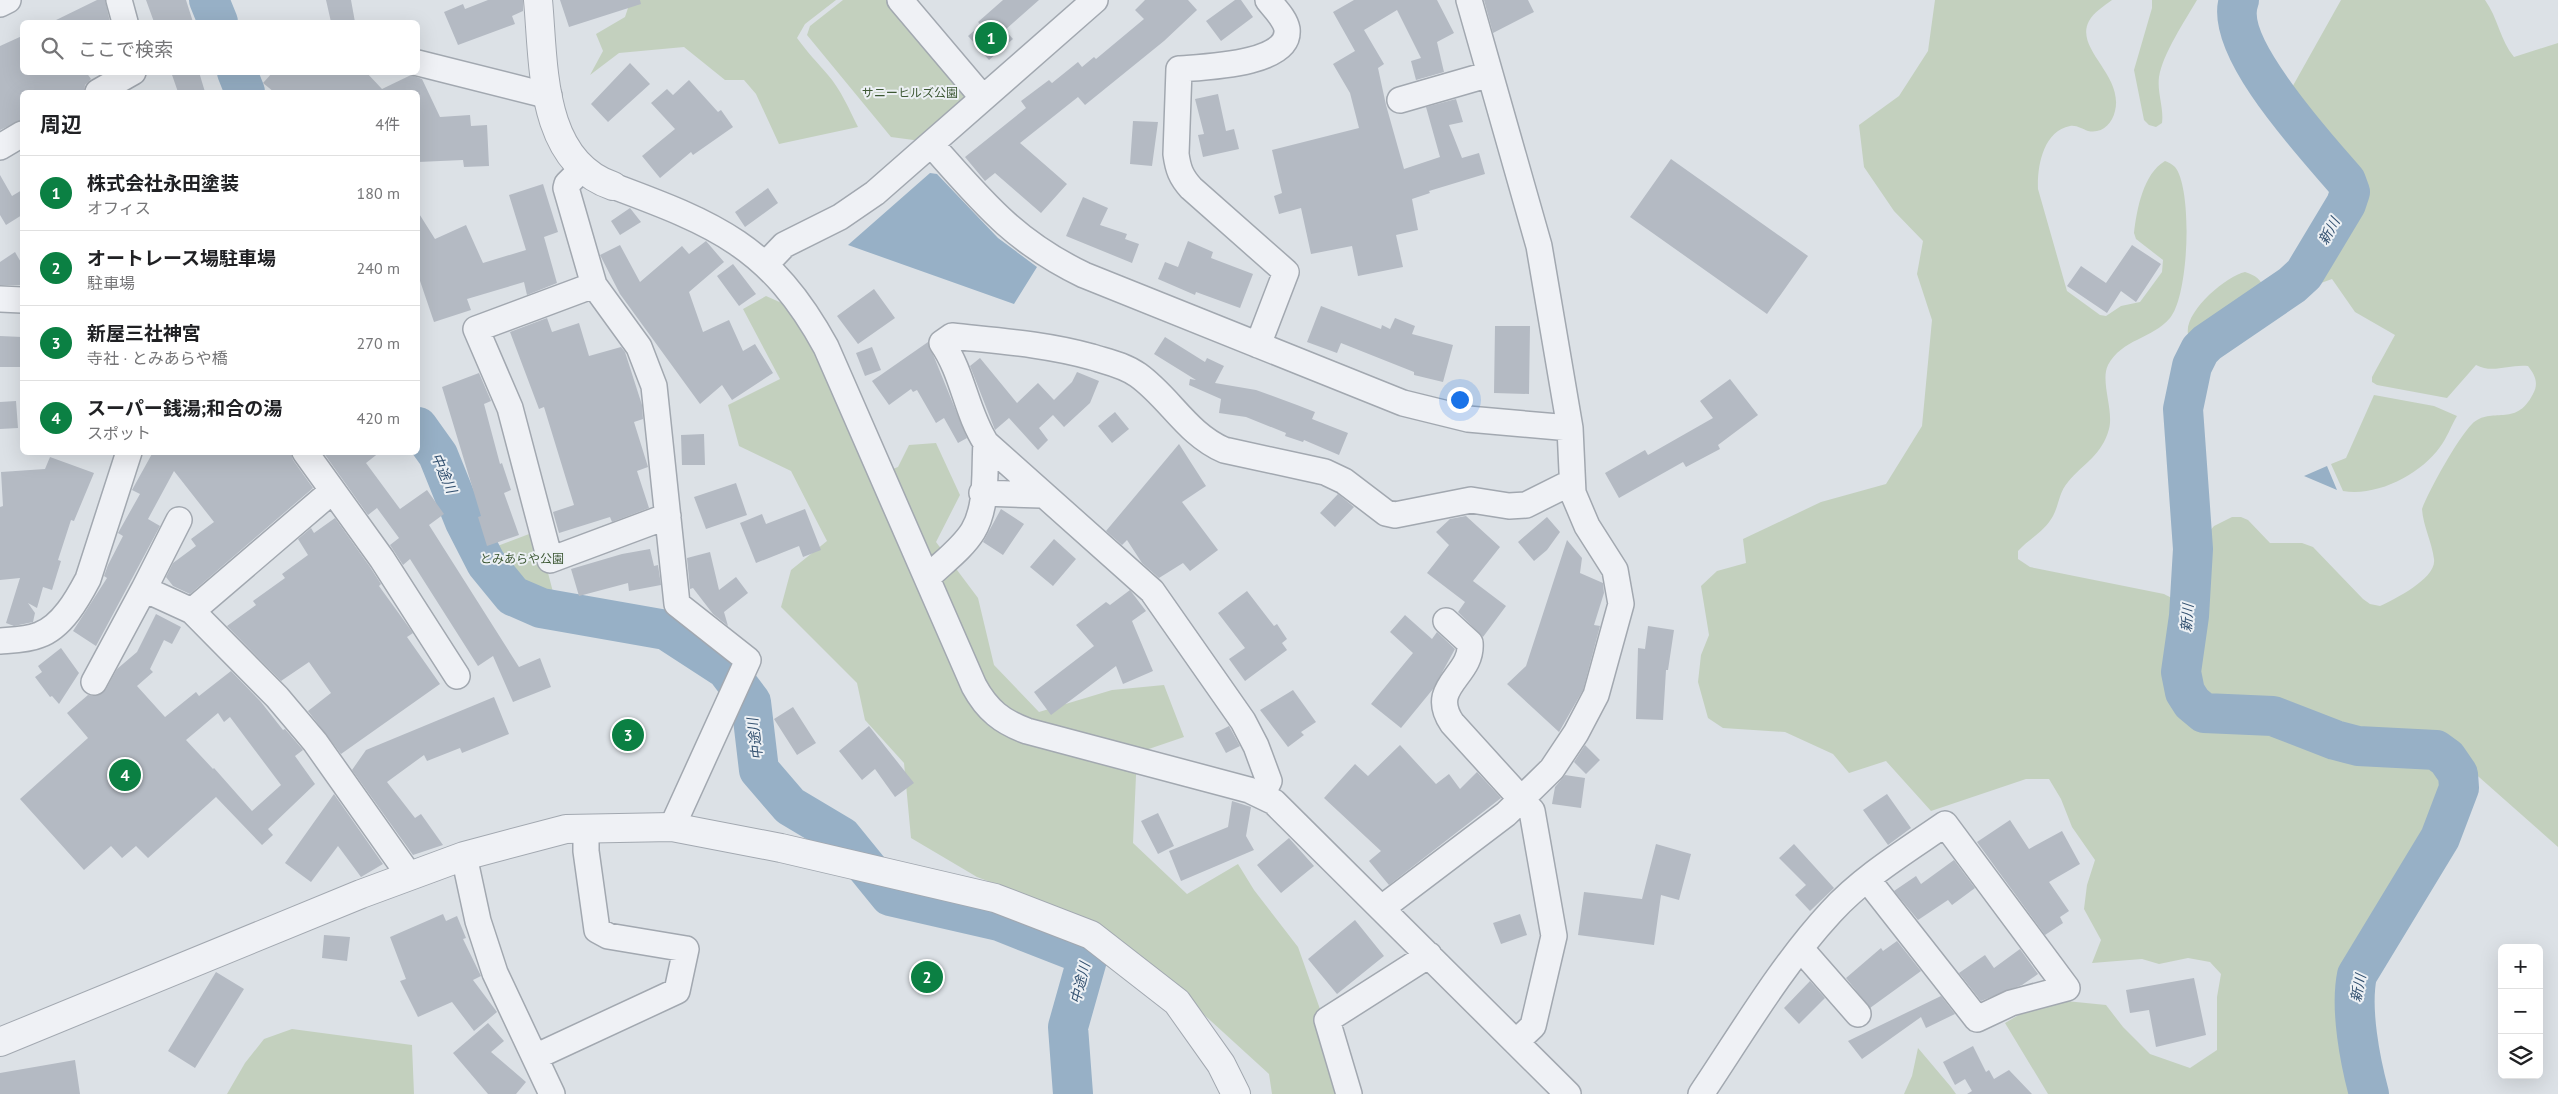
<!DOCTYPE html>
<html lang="ja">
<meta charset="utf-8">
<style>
:root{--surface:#fff;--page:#f2f2f2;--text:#202124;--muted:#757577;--line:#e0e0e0;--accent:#0b8043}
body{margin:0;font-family:"PT Sans","Noto Sans JP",sans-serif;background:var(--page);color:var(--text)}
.controls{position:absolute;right:15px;bottom:15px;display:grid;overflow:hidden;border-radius:8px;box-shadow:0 5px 20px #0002}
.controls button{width:45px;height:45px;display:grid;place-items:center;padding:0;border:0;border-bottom:1px solid var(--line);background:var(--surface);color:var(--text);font:25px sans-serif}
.you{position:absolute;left:1459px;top:399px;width:18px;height:18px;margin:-12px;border:4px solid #fff;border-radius:50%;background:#1a73e8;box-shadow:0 0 0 8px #1a73e833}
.badge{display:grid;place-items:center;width:32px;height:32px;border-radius:50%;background:var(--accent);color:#fff;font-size:16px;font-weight:700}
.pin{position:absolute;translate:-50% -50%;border:2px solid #fff;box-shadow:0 1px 5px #0006}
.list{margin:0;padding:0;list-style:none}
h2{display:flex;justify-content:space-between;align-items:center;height:65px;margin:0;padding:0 20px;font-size:21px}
h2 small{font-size:16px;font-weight:400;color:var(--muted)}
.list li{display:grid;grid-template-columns:32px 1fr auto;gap:15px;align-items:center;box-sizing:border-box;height:75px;padding:0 20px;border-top:1px solid var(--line)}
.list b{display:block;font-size:19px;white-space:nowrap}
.list p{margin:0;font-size:16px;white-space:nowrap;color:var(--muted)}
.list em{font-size:16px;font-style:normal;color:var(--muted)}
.icon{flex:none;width:28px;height:28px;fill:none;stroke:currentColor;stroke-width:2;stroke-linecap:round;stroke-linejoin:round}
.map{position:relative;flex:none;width:2558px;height:1094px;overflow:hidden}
.search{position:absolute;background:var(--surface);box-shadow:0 5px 20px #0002;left:20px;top:20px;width:400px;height:55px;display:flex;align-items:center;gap:12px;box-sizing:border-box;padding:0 18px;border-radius:8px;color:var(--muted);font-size:19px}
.panel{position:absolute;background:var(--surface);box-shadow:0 5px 20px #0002;left:20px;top:90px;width:400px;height:365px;border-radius:8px}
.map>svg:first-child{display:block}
</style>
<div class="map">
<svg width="2558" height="1094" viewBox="0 0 2558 1094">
<rect width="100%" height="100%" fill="#dce1e6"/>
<path fill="#c3d0be" d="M626,0H836L805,24L797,38C807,52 817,62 828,75C841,90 849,109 858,127L779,144L756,94L744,80H725L684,47L619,53L590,75L603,51L596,34L625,17L628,8Z
M843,0H889L965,89L964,103L921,141L891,137L807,35L810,26Z
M1935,0H2112C2104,6 2094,12 2089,21C2074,49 2124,75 2115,111C2112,124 2102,134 2088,131C2082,129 2077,125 2070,126C2043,131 2037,167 2038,189L2067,291L2100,315L2106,316L2121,306L2140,302L2162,272L2163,260L2136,239L2134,233C2137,209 2143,174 2165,161C2168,162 2172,164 2175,167C2193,189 2189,296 2170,318C2152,339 2122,339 2108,365C2100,381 2114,410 2109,429C2102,455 2084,463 2068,482C2059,492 2059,505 2053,516C2045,531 2029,539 2018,551V559L2030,567L2164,594C2170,597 2176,600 2179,606C2183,613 2180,622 2179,629C2174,663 2165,701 2201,721L2271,724L2332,748L2357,755L2433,758L2451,776C2457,817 2371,931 2349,972C2341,1009 2351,1057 2361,1094H2048L2005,1023L2034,1006L2066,1001L2106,1005L2123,1027L2150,1054L2190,1068L2217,1050V997L2221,974L2210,962L2188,958L2159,964L2142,959L2092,963L2101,940L2084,909L2087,885L2095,860L2072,827L2061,799L2049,779H2026L1931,811L1886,761L1849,773L1833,754L1785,732L1723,728L1708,718L1698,682L1701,655L1709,635L1701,586L1717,571L1746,563L1743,539L1821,502L1886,484L1922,426L1932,320L1917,274L1923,241L1894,211L1864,167L1859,125L1899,96L1928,51Z
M2152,0H2197C2185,21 2163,53 2159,77C2157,93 2164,108 2162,123L2156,127L2149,125L2144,120L2134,70L2152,8Z
M2341,0H2485C2498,18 2500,40 2514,57L2558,43V847L2462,762L2447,746L2438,742L2371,739L2349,736L2274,708L2207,705L2193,688L2189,672L2196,630L2201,549L2204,541L2208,533L2214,526L2232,517H2241L2248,520L2270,543H2302L2313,547L2363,599L2370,604L2380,606C2395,599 2437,578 2434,559C2432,542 2423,526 2422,509C2429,490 2458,438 2472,424C2492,405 2515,429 2533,394C2539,383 2535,375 2528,366C2509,364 2493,374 2476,365L2447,398L2377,385L2372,382V377L2395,335L2355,312L2332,279L2321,283L2317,279L2318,268L2357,201C2363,161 2298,131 2290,91Z
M2245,272C2259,276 2269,286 2258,299L2205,335L2193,337L2188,334C2184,312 2226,276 2245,272Z
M766,296L793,308L875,476L898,467L909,445L936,443L960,495L936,542L978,598L994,665L1039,712L1112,690L1164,685L1184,737L1137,753L1133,843L1187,894L1238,864L1254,890L1298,947L1326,1026L1338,1094H1272L1269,1074L1143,959L1098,928L1070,912L977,877L911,838L904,763L865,720L857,683L781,607L791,570L827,541L791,471L739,446L728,405L780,379L743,309Z
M2374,395L2434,406L2457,416C2451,426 2447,438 2440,447C2421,474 2377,497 2343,491L2331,464L2346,458Z
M537,531L553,592L542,596L491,559L487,550Z
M292,1029L412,1045L414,1094H227L245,1063L264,1039Z
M1918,1048L1951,1087L1956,1094H1904L1912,1076Z"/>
<path fill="#97b0c6" d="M930,173L937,174L998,238L1037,267L1014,304L848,245Z
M2327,466L2337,490L2304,476Z"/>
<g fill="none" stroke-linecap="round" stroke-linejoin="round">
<path stroke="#97b0c6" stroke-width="40" d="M209,0L218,22
M2239,0C2222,46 2317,147 2346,181L2350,192L2346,204L2304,274L2292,285L2207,343L2200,350L2192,366L2183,409L2193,549L2189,616L2181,672L2185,692L2192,703L2204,713L2273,716L2335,740L2358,746L2436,750L2447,758L2458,774L2459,788L2440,838L2357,975C2350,1009 2360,1061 2369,1094
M237,72L245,92
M418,427L438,455L465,522L486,563L513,596L541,608L666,630L726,669L751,702L759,770L790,806L842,837L890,896L999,921L1088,956L1068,1027L1073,1094"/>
</g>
<path fill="#b4bac3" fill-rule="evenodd" d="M97,0H105L110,22H52Z
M146,0H186L193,22H154Z
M326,0H351L355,22H331Z
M488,0H523V11L512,16L515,24L458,45L444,12L463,4L465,9Z
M560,0H640L641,4L569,27Z
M1003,0H1039L1005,30L1013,39L989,60L968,36L981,25L978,22Z
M1145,0H1188L1197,10L1164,41L1085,105L1078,97L1020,143L1067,184L1041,213L995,173L985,181L965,157L1026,108L1021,101L1049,80L1052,83L1078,62L1082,67L1094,57L1096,59L1144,19L1135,10Z
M1235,0H1241L1253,17L1221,41L1206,21Z
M1354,0H1437L1454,33L1437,42L1444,72L1416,80L1411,61L1421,58L1397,10L1364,30L1384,64L1378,68L1386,105L1404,169L1440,157L1426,107L1456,99L1463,122L1449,125L1462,158L1479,153L1485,174L1429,191L1430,193L1412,199L1418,230L1396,235L1403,267L1358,276L1352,246L1311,254L1301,208L1279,214L1274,196L1282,193L1272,150L1359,128L1350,93L1333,64L1355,51L1333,12Z
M1484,0H1528L1534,12L1493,33Z
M22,36V72H86L91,79L85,85L84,92H22V120L0,130V46Z
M630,63L650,84L608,122L591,104Z
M171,72H199L205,92H178Z
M273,72H366L382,89L411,75L422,79L440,117L470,115L471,126L487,125L489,166L464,167L463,160L418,162V92H274L263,83Z
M689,80L718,112L721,110L733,127L693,155L691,152L660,178L642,156L675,129L651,103L667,89L673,95Z
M1218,94L1226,131L1234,129L1239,149L1203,157L1198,135L1204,134L1195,99Z
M1133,121L1158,122L1152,166L1130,164Z
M1671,159L1808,256L1767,314L1630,217Z
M0,175L12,196L22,190V215L6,225L0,215Z
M543,184L558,232L544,237L557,283L527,295L524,282L467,299L471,310L434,322L418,275V212L435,239L466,225L483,263L526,250L509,195Z
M768,188L778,203L745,227L735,212Z
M1083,197L1108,208L1100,225L1127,234L1125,239L1139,244L1132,263L1066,236Z
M630,208L641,222L620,235L611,221Z
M706,241L724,262L689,292L703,332L729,320L743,351L755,344L773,373L732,400L722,385L700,404L620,294L600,255L620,245L640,282L682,246L689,254Z
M1188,241L1213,252L1211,258L1253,274L1240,308L1196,292L1195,295L1158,279L1165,262L1178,267Z
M2132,245L2161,264L2136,302L2121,291L2107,313L2067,286L2081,266L2106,283Z
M15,252L22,264V285H0V262Z
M733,264L756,294L739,306L717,276Z
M874,289L895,318L858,344L837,316Z
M1321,306L1381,329L1382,325L1390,329L1395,318L1415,326L1412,334L1453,345L1443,382L1414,375V372L1341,343L1337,353L1307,342Z
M547,318L552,332L579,323L589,356L621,347L625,352L642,405L643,419L634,422L648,467L637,471L649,508L612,522L610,517L559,533L553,512L574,505L544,407L539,409L510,332Z
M1495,326H1530L1529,394L1494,393Z
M0,336L22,337V367H0Z
M1165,337L1205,362L1207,358L1224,366L1215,383L1256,390L1297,405L1315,412L1312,419L1348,433L1339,455L1304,440L1303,442L1285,436L1286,433L1246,417L1219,413L1221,399L1189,385L1190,379L1196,380L1154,354Z
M928,342L967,438L958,443L944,418L936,423L917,390L913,392L911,389L889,405L872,381Z
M872,347L881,370L865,376L856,353Z
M980,358L1017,403L1038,383L1054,400L1072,382L1077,372L1099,381L1090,403L1064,427L1053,415L1039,428L1048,440L1038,450L1009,418L995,430L970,366Z
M479,373L491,401L484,404L500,464L502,463L511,490L504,493L519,535L487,546L478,517L481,516L442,387Z
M1730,379L1758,415L1718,445L1720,449L1686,467L1683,462L1619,498L1605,473L1645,450L1648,455L1713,418L1700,401Z
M16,401L18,428L0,429V402Z
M1115,412L1129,429L1112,443L1098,426Z
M704,434L705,465H682L681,435Z
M1179,444L1206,486L1182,502L1218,550L1190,571L1183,563L1159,578L1142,563L1127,540L1122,545L1106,531Z
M153,452H291L293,460L313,488L190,594L173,586L166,577L173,563L196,546L191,539L214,522L174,471L148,519L160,526L96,646L73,631L107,578L104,576L108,565L123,536L118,533L140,494L132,490Z
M323,452H380L366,463L400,509L427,490L444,514L429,525L519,667L540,658L551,687L513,702L493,656L478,666L410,559L403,565L390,545L399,538L377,508L368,515Z
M50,457L94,473L74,521L71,520L58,560L61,561L52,590L43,587L37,608L28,603L35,613L33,622L14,626L6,623L20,578L0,580V507L3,506L1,472L45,469Z
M736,483L747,515L706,529L694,497Z
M1338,494L1354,507L1335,527L1320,513Z
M805,509L821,550L803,557L799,546L756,563L740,523L762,514L766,524Z
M1001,509L1024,524L1003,555L983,542Z
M1466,516L1500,547L1473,581L1506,606L1483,637L1458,612L1465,602L1427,573L1449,545L1436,532L1450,519Z
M1547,517L1560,532L1547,550L1534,561L1518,542Z
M335,518L370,567L381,584L379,586L413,633L407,637L440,684L341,754L308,711L331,693L309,662L281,681L227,626L256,605L253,601L285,578L282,574L308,555L298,539L311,528L314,533Z
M1054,539L1076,559L1053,586L1030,567Z
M1567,540L1582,558L1580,573L1603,583L1604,593L1594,625L1600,626L1583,690L1559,732L1507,684L1526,666Z
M650,549L654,566L658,565L661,585L629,591L628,583L579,596L571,569L622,554Z
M710,552L719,590L736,577L748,593L724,612L728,626L713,614L693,588L690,589L687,558Z
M1130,590L1146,611L1132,621L1153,671L1123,684L1116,666L1051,715L1034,692L1094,646L1076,625L1106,602L1110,605Z
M1247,591L1274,626L1277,624L1287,639L1282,643L1287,650L1245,681L1229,659L1245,648L1218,613Z
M156,614L181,627L172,644L164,640L150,669L153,672L137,686L165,717L196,692L199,696L231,671L261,702L283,730L285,729L303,750L295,756L315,784L268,829L273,835L262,845L216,797L148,858L136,846L122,858L111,846L84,870L20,799L88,738L67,713L88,695L95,696L106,689L117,669L137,652ZM218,713L224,722L230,717L281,785L252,811L214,768L213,769L186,740Z
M1405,615L1432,639L1437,632L1455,649L1433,689L1401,728L1371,704L1413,653L1390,632Z
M1648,626L1674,630L1668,670H1666L1663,720L1636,719L1638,648L1645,649Z
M61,648L79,673L59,704L52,696L50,697L35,677L42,672L38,666Z
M1293,690L1316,722L1301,732L1304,735L1288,747L1260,710Z
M494,697L509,734L462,753L460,748L427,761L424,755L387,782L415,818L421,814L443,845L413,855L352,770L366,750Z
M793,707L816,743L797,755L774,719Z
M869,726L914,783L895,797L875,769L862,780L839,751Z
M1229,726L1240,746L1226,753L1215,733Z
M1400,745L1436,784L1449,774L1460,789L1477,772L1501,798L1389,885L1369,861L1381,851L1324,798L1355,764L1368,776Z
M1585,745L1600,760L1586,774L1574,762Z
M1565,775L1585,778L1581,808L1552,804L1555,787Z
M334,794L383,864L361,877L338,846L311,882L285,863Z
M1887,794L1911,828L1888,845L1863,810Z
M1232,801L1251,807L1246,836L1254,850L1181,881L1169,851L1228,827Z
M1158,813L1174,846L1158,854L1141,821Z
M2010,820L2029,849L2062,831L2080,864L2049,882L2069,911L2060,917L2063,923L2045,935L1977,842Z
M1289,838L1314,866L1281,893L1257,865Z
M1656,844L1691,854L1679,900L1661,895L1654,945L1578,935L1584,892L1642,899Z
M1794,844L1834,888L1810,911L1795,895L1806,885L1779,858Z
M1954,860L1975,888L1952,905L1948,900L1918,920L1894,891L1916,876L1921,884Z
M443,914L446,921L457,916L466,938L463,939L481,976L473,980L497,1012L474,1031L452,1002L418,1017L400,981L406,979L390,937Z
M1520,914L1527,935L1501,944L1493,923Z
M1355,920L1384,956L1337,994L1308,959Z
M324,935L350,937L347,961L322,958Z
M1897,941L1921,971L1870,1008L1846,978L1881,948L1883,951Z
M2020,949L2038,974L2022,985L1981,1001L1959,973L1985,955L1994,968Z
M216,972L244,989L195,1068L168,1051Z
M2194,978L2206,1035L2156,1047L2149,1010L2130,1013L2126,990Z
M1810,981L1825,998L1799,1024L1784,1008Z
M1941,996L1955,1014L1926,1028L1921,1017L1862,1059L1848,1041Z
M488,1023L504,1041L491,1052L526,1082L516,1094H488L453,1053Z
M1973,1046L1986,1072L1989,1070L1994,1079L2009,1070L2032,1094H1967L1972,1091L1965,1079L1955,1085L1943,1062Z
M75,1060L80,1094H0V1073Z"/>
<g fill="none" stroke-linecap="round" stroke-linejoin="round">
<defs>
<path id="minor" d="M119,0L125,22
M900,0L983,98
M0,4L8,0
M418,63L549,96
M98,92L133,72
M1400,100L1490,74
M931,144C981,200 1013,241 1084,275L1403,403L1468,419L1570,428
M0,147L22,134
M583,168L567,184L566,188L594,285L639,347L654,386L677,604L748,660L672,827
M613,186C715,224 771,246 826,347L974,686C987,710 1002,722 1027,731L1249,790L1274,802L1568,1094
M765,265L784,245L840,217L875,193L1095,0
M594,285L476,329L510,408L550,560L668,516
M0,299L22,300
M1258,345L1286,272L1191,188C1181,177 1178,169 1176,154L1179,69C1203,67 1291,65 1287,29C1285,18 1274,8 1268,0
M305,452L382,559L457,676
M331,492L192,611L277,697L315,742L409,875
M982,493L1041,495
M927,578C942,563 962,549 973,531C988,506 984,471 986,443
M144,589L179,520
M1446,621L1470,643C1473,676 1427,686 1452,723L1532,811L1554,936L1533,1026L1516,1042
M0,641C13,640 27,640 39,635C62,627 78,598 88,579L129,452
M94,682L144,589L192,611
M1262,795L1269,781L1256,746L1243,721L1152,591L986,443C966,412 963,373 942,343L952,336C999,341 1046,344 1092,357C1108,362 1124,365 1138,375C1170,398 1187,434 1224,450L1325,472L1344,481L1386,513L1395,515L1471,500L1509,506L1526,505L1572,482
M464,856L478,921L495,973L552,1094
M1382,908L1506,814L1552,769L1576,733L1596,695L1621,604L1615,570L1587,526L1573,493L1570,428L1539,246L1469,0
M1801,949L1858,1014
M535,1057L677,991L686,949L608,936L597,930L586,851V829
M1349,1094L1327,1020L1429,955
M1701,1094C1742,1033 1781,966 1831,912C1863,877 1906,851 1945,824L2067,988L2011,1003L1977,1019L1867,879"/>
<path id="tertiary" d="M538,0C544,63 539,161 613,186
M0,1042L361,894L464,856L566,829L672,827L781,848L995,898L1091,935L1177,1002L1221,1064L1236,1094"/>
</defs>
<use href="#minor" stroke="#a2a8b0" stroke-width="28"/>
<use href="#tertiary" stroke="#a2a8b0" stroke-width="30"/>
<use href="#minor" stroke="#eff1f5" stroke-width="25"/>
<use href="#tertiary" stroke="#eff1f5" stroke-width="28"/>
</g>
<g text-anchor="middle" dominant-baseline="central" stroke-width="4" stroke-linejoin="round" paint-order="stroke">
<g font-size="12" fill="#3d5834" stroke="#ecf0f4">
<text x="910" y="92">サニーヒルズ公園</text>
<text x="522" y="558">とみあらや公園</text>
</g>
<g font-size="14" font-style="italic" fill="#32506f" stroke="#ecf0f4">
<text transform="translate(2329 231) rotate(-61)">新川</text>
<text transform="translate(444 473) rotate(66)">中途川</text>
<text transform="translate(2187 618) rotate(-86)">新川</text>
<text transform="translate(755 739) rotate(-97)">中途川</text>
<text transform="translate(1080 983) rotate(-76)">中途川</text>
<text transform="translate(2358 988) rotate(-79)">新川</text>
</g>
</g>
</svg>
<div class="controls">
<button>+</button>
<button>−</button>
<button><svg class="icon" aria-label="layers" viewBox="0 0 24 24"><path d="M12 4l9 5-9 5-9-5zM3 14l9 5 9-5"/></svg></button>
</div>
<div class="you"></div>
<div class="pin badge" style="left:991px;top:38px">1</div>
<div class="pin badge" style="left:927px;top:977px">2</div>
<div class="pin badge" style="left:628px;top:735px">3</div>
<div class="pin badge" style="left:125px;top:775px">4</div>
<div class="search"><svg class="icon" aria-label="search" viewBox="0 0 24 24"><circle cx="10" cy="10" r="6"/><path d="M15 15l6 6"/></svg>ここで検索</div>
<section class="panel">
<h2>周辺<small>4件</small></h2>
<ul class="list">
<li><span class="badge">1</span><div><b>株式会社永田塗装</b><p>オフィス</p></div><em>180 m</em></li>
<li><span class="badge">2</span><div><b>オートレース場駐車場</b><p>駐車場</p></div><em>240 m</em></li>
<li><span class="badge">3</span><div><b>新屋三社神宮</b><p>寺社 · とみあらや橋</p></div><em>270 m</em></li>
<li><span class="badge">4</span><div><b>スーパー銭湯;和合の湯</b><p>スポット</p></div><em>420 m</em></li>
</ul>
</section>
</div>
